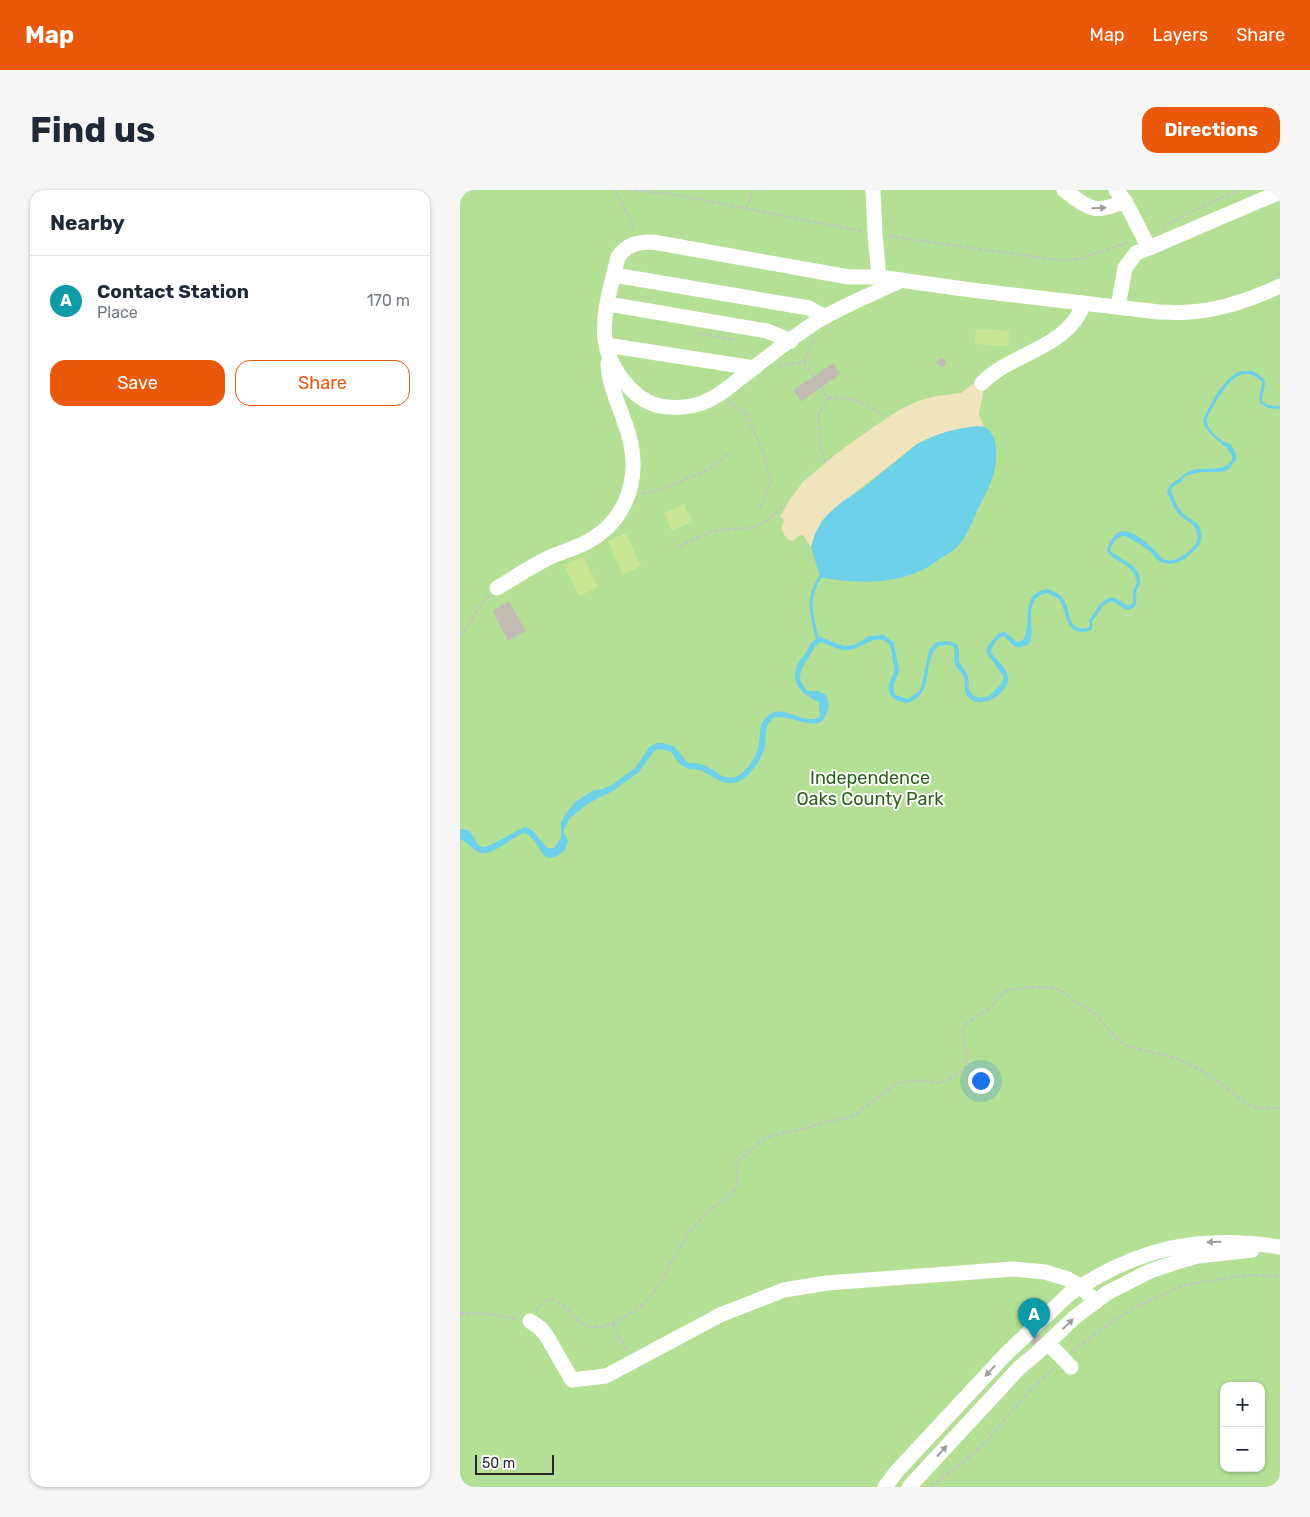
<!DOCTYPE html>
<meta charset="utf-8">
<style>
:root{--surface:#fff;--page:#f6f6f7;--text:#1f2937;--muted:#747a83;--line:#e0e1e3;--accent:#ea580c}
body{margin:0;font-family:Rubik,sans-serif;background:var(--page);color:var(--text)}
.controls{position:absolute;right:15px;bottom:15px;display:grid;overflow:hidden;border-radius:10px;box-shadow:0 1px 4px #0004}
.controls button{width:45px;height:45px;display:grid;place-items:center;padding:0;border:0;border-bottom:1px solid var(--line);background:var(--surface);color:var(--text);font:25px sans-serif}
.scale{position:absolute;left:15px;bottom:12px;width:79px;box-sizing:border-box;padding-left:5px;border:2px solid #272727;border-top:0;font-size:14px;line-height:18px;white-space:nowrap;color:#272727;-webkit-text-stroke:4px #fff;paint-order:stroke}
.you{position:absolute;left:520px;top:890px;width:18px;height:18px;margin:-12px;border:4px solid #fff;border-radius:50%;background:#1a73e8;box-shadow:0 0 0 8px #1a73e833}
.badge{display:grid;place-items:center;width:32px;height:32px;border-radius:50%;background:var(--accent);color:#fff;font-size:16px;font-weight:700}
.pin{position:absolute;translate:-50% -41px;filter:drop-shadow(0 1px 2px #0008)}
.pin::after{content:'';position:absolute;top:26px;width:18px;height:15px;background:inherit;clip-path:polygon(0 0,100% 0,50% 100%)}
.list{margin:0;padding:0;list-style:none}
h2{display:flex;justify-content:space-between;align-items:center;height:65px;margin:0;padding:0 20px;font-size:21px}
h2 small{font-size:16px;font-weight:400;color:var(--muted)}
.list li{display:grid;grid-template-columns:32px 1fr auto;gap:15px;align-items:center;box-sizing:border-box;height:90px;padding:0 20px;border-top:1px solid var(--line)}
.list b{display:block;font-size:19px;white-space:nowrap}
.list p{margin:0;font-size:16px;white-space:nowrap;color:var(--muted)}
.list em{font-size:16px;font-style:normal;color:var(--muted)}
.actions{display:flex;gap:10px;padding:15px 20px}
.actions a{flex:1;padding:11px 0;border:1px solid var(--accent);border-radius:15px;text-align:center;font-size:18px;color:var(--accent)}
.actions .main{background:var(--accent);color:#fff}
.map{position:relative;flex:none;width:820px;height:1297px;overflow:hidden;border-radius:15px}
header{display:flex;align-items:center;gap:30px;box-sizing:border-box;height:70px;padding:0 25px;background:var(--accent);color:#fff}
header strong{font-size:24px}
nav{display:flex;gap:28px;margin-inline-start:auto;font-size:18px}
.intro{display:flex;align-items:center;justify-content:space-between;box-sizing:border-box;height:120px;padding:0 30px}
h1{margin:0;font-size:35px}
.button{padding:12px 22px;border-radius:15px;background:var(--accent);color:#fff;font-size:18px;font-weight:700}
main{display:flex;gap:30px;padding:0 30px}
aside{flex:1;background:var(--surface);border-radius:15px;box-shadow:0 1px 4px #0004}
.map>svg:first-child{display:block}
</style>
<header>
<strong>Map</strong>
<nav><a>Map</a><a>Layers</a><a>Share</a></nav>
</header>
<div class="intro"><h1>Find us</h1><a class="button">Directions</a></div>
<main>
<aside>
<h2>Nearby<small></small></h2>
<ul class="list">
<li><span class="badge" style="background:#0f9aa8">A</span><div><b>Contact Station</b><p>Place</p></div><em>170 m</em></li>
</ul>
<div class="actions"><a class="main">Save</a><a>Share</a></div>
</aside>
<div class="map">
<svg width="820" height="1297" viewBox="0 0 820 1297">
<rect width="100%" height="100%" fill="#eae1d9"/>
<path fill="#b4e096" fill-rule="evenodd" d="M0,0H820V1297H0ZM764,1196H801V1278H764Z"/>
<path fill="#efe4bc" d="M520,191L524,197L519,224L524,237C500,236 478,243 457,254L368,324L355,344L351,357L343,345L338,346L333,351L328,350C322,342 320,339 324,330L320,327L330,309L343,292L376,264L415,236L441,219L458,211L477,206L501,203L514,193Z"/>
<path fill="#c9e792" d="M516,139L549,141L548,156L515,154Z
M224,314L232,332L212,341L204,323Z
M166,343L181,376L163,384L148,351Z
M123,366L138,397L119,406L104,375Z"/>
<path fill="#6ed1ea" d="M781,181H793L804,189C807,197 801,203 802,211L808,215L820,216V219L808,218L800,213C797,204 803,199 802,192C780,170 764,198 753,217C751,221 747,226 747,231C747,241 763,253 771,254L776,264V270L769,279L762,282H741L732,284L725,286L721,292L712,297L711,300C714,308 717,319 724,324C729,329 735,330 739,336C742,344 742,352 737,358C728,368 712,379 699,371C695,368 692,363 688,360C681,354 673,350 665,346C657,346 652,353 650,360C659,370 679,373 680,390C681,395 676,399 676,405C677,414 677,417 668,420C661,418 657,413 651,411C639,416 640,423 632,431V439C628,442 626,442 621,442C605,441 606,419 599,409L587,403C561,408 577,439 569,454C555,462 553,454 544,446C538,447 532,455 531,462L532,464C537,470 547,478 548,487C551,501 521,522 508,507C503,501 506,494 504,488C503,483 497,480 495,475C493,469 496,462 493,456L487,455L478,456C461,473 476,503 448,513C437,512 426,507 429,494C430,490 433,486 434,482C435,477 431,461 430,455C415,439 400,463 383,460C376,459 368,454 361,452C353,456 353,461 349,467C343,475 340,480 340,490L347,501H357L365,504C369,511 370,515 367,523C366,523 364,530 363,530C354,541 326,523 313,528C303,538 307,545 305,557C301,571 286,595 269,593C260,593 252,586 244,582C238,578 232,581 226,578C219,576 215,566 210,561L198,559L194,561L179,582L153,601L129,613L110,628L104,639V643L108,650L105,660C79,682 83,651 65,643C53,646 33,666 21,663C14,661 7,652 0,649V639C16,638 13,656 23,657C28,658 56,640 66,637L73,641L87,658H94L101,648V633L106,623L115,612L134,600L143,599L150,596L175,578L190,556L196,553H202L214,556L228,573C233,573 238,573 243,575C253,578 263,591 275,587C286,583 295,569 298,558C302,544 296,532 312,523C325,516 345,535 360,527L359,512C341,504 327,491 340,470C342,468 344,466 345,464C351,455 349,452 360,447L384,456L394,455L409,446L424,445L434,453L439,480C438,490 429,496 436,505L448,509L458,502L461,498L469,460L476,452L487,451L497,454L499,461V472L508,485L509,500L514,506L520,508L529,506L541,494L544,487L526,462L528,455L539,443L545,442L557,452L563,450C573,432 559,403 587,399C592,401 598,403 602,407C612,418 605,442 628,438L630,436L629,430C637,420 638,413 651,407L657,409L668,416L673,413V401L677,392C672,371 655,374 647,361C648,354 651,349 656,344C667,335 684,350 692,358C697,362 700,368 706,370C715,372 724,366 730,360C737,354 739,348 736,340C733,332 727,332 722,327C714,321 710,309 707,301C709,295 712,293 717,290C723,286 726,282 733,280C744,277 768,282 772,269C774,261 753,248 748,241C745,238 744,234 743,230C750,214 764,187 781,181Z
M517,236C519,237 522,236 524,237C530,239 534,247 535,252C540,280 529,297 517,321C511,335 506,349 494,360C490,363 485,365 481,368C477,371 473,374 468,377C437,395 394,394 360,387L351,357L355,344L362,331L368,324L383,311L403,298L457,254C478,243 494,239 517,236Z"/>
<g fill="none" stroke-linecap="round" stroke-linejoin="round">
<path stroke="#6ed1ea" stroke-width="3" d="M358,451C352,425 345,412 360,387"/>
</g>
<path fill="#c2bcb5" stroke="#c5bdb3" d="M479,169H483L486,172L484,176L480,177L477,173Z
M373,174L380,184L341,211L334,200Z
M49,412L65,441L48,450L33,421Z
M576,1142L581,1148L573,1155L568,1150Z"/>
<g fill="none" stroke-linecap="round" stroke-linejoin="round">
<path stroke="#c3c3c3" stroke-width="2" stroke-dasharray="4 2.5" stroke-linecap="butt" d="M155,0L168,24L174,40
M168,0L211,4L402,41
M0,1L1,0
M286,19L294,0
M703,38L724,25L779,0
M428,46L598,70L620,69L669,52
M237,142V143L275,150
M344,172L354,187
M318,176L344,172L355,148
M361,197L368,208C391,206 409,214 427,228
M269,212L287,225L302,259L311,290L300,317
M365,272L361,258L358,224L368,208
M182,303C196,303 239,285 252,277C258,273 261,268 268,264
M219,357L252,341L297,337L315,324L324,313
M0,446C11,434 17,417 29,406
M76,1121C80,1114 84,1111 92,1109C112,1116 115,1139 139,1137C148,1136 156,1132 164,1127C206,1105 209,1064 238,1032C243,1026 249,1020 255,1016C263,1011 271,1008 275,999C279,992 277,981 276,973L304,949L311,946L347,938L364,932L392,927L437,893L457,890L480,893L493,887L506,877L507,866L502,841L507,833L532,816L542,804L549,800L572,797H587L600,800L616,812L636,824L652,844L660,851L668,856L715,868L733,876L752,887L790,916L801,918H820
M0,1123L30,1124L57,1129
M152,1134L167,1161
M612,1161L649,1134L674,1118L724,1095L789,1085L820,1087
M471,1297L508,1268L526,1252L565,1206L594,1178"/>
<path stroke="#fff" stroke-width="15" d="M413,0L415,44L419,87
M604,0C630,19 634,25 665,11L656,0
M665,11L689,58
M154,85L349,118L365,127
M442,90C413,104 383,115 356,132C331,148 307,168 283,186C270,196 257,208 242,213C228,218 210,219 196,215C171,208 147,174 145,149C142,122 152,93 158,67C167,54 178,52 193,52L389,87H419L511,100L699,122C709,122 720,123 730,122C761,120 792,109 820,96
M148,114L307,141L331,151
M658,117L665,78L676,63L689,58L820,2
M146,155L294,178
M522,193C552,162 608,159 624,113
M37,398C53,388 69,378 86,369C99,363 113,359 125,353C163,334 179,295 171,254C166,229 148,197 148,173
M70,1131L80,1138L86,1145L112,1190L146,1186L260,1125L324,1100L367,1093L553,1079L585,1082L608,1089L620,1096L636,1112
M588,1153L611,1177
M425,1297L437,1281L545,1165L609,1104C677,1058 739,1044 820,1057
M449,1297L559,1178L577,1163L615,1127L647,1103L690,1081L720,1071L738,1066L792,1060"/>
</g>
<defs><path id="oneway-solid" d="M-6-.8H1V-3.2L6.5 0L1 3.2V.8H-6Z" transform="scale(1.25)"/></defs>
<g fill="#9e9e9e">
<use href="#oneway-solid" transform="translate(639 18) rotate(-2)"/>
<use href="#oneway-solid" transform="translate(754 1052) rotate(178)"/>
<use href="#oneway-solid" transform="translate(608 1134) rotate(-44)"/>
<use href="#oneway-solid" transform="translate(530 1181) rotate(133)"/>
<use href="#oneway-solid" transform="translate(482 1261) rotate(-47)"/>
</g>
<g text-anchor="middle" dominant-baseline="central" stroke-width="4" stroke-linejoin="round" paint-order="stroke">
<g font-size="18" fill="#2e611b" stroke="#fff">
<text x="410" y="588">Independence<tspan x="410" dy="21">Oaks County Park</tspan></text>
</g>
</g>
</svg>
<div class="controls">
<button>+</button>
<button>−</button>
</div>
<div class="scale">50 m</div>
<div class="you"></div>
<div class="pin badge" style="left:574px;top:1149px;background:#0f9aa8">A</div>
</div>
</main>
